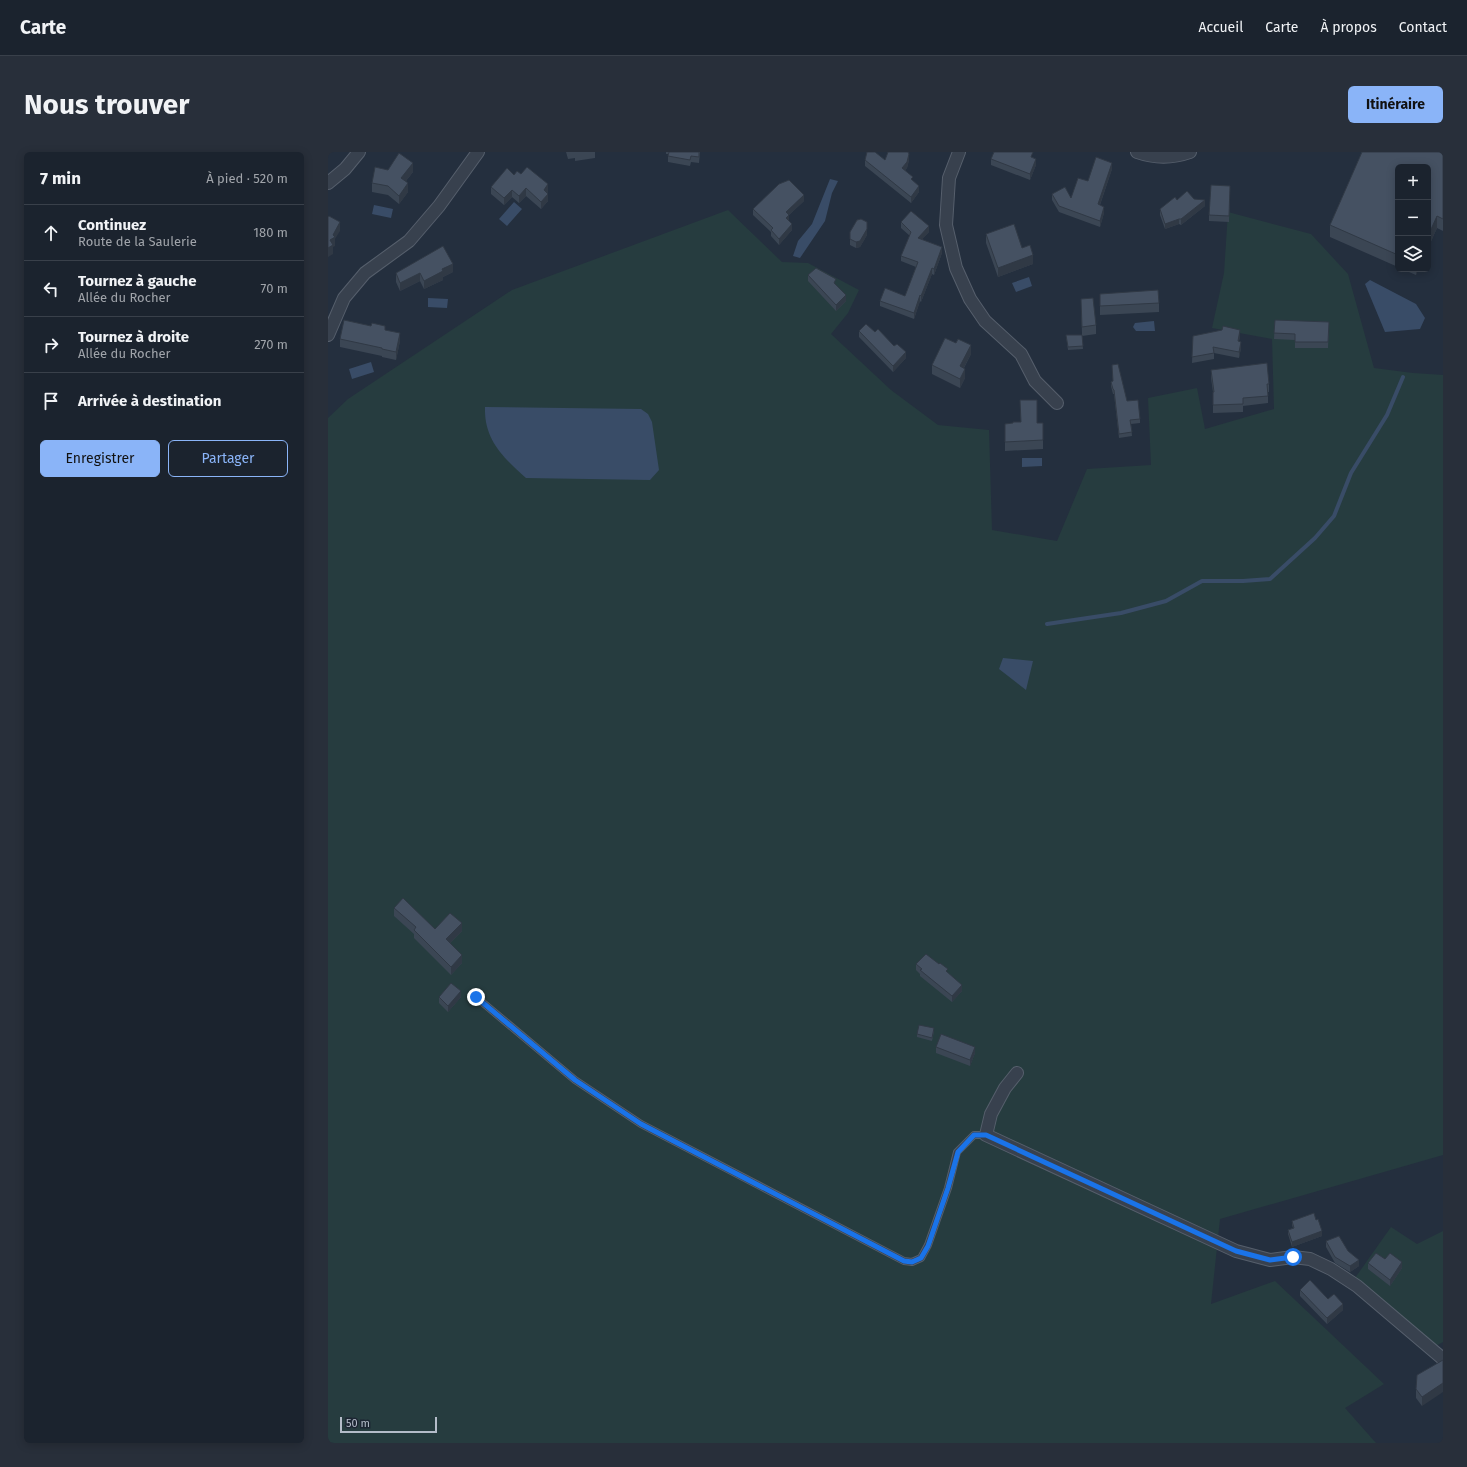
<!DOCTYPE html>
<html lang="fr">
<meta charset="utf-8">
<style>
:root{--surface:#1b232e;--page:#282f3a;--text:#f1f3f6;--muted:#a0a4aa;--line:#39404a;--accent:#8ab4f8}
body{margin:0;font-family:"Fira Sans",sans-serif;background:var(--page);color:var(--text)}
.controls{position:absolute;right:12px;top:12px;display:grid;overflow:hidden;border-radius:6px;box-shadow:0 2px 10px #0003}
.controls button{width:36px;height:36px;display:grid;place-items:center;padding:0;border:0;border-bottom:1px solid var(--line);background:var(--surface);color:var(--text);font:20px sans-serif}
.scale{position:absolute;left:12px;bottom:10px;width:97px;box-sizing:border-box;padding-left:4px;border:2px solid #b4bcc9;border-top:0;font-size:11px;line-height:14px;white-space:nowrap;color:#b4bcc9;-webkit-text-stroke:3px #1d2633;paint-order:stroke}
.stop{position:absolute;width:12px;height:12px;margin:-9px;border:3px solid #1a73e8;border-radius:50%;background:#fff}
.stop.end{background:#1a73e8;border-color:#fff;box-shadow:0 1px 4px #0008}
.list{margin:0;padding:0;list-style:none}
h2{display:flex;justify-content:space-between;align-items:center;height:52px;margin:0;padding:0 16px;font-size:17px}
h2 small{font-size:13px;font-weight:400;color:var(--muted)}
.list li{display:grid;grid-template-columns:26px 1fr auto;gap:12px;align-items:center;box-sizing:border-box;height:56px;padding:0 16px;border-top:1px solid var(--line)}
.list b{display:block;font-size:15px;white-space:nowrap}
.list p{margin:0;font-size:13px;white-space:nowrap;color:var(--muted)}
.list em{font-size:13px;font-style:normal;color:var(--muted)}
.actions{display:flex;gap:8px;padding:12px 16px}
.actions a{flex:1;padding:9px 0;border:1px solid var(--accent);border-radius:6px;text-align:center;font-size:14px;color:var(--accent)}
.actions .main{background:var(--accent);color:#111}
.icon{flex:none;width:22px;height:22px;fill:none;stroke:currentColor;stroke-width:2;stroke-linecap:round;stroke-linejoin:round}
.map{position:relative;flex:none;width:1115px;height:1291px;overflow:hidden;border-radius:6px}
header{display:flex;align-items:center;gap:24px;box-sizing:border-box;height:56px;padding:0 20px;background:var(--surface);border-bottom:1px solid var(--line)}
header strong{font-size:19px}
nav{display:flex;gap:22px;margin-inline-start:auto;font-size:14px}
.intro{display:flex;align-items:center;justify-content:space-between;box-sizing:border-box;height:96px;padding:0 24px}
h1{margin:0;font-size:28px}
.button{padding:10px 18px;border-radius:6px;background:var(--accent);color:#111;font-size:14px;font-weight:700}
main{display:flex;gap:24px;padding:0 24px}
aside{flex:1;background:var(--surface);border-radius:6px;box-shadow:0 2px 10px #0003}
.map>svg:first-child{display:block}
</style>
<header>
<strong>Carte</strong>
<nav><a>Accueil</a><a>Carte</a><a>À propos</a><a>Contact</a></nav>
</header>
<div class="intro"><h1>Nous trouver</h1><a class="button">Itinéraire</a></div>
<main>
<aside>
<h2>7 min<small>À pied · 520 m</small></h2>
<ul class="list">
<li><svg class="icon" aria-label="ahead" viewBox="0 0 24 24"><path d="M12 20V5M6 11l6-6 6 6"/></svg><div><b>Continuez</b><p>Route de la Saulerie</p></div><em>180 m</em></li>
<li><svg class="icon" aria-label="left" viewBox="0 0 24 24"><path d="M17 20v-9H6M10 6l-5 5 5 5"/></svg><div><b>Tournez à gauche</b><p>Allée du Rocher</p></div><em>70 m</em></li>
<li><svg class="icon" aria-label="right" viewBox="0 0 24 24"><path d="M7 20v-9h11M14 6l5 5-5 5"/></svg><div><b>Tournez à droite</b><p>Allée du Rocher</p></div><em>270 m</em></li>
<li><svg class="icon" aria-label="arrive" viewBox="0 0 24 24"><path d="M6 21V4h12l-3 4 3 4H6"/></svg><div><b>Arrivée à destination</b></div></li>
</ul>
<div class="actions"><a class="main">Enregistrer</a><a>Partager</a></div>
</aside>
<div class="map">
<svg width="1115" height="1291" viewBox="0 0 1115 1291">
<rect width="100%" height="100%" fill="#242f3e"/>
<path fill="#263c3f" d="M400,58L454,110L480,111L531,138L520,161L503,182L563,238L610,273L661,278L664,378L729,389L759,317L823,313L820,246L869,236L877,277L946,257L944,187L884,176L896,121L900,60L983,82L1020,122L1046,216L1085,221L1115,223V1003L892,1067L883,1152L947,1129L1056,1232L1017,1256L1048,1291H0V266L20,247L184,138Z
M1063,1075L1089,1092L1115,1079V1190L1106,1195L1027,1126Z"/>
<path fill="#394c67" d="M502,27L510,29L504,41L497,69L472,106L465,104L470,89L484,72Z
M186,50L194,57L179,74L171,67Z
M46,53L65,57L63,66L44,62Z
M701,125L704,134L688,140L684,131Z
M1042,128L1088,152L1097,166L1092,177L1057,180L1037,132Z
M100,146L120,147L119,156L100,155Z
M826,169L827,179H808L805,175L807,171Z
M43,210L46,220L24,227L21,217Z
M157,255L313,257L320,262L324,270L331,318L322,328L198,326C175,305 156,288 157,255Z
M694,306H714V314L694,315Z
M675,506L705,509L698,538L671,517Z"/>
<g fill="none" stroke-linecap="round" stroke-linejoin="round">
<path stroke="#394c67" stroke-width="4" d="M719,472L793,461L838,449L874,429H915L942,427L987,386L1006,364L1023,321L1059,263L1075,225"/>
<defs>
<path id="lane" d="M148,845L247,928L313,972L576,1109L584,1110L593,1106L600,1093L620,1036L629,1000L646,983H658"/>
<path id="street" d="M631,0L621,26L618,73L628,116L642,147L657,169L693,202L707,229L729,251
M809,0C826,6 845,6 862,0
M0,31L17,17L31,0
M0,183L16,146L37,121L81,89L111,54L150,0
M689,921L677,936L663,962L658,983L908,1099L942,1108L965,1105L982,1107L1003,1117L1029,1134L1115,1207"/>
</defs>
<use href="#lane" stroke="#565f6c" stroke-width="8"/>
<use href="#street" stroke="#565f6c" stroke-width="14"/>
<use href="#lane" stroke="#38414e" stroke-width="6"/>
<use href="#street" stroke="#38414e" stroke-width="12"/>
</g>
<path fill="#3b4654" d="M238,0H267V6L247,9V6L240,7Z
M338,0H372L371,11L363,10L362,14L340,10V2H338Z
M1034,0H1115V79L1109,76L1100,96V15H1070V115L1002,85V73Z
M580,1L581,8L579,16L577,18L585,29L591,40L583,51L537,14V8H557Z
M705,5L708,13L702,28L663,13V7Z
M784,17L772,53L776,61L772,75L731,60L724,48V42L743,46L760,29Z
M60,18L85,20L78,29L80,40L71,52L60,43L44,40V31Z
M193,22L220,40L219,41L220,49L213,57L198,44L191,51L184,45L176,53L163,42V35L186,23Z
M902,34L901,70L881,69V63Z
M866,47L877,54L853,73L851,72L837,77L832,63V57L849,48Z
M476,49L461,63V69L464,78L451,93L443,84V80L425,63V57Z
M573,70L601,80L594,87L614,101L606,123L604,122L593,150L592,149L586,167L552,154V149L577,144L588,115L573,109V104L582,84L573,76Z
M522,80L539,83L532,95L528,96L522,93Z
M658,82L694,96L705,112L670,125L658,91Z
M1074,117H1090L1088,123Z
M125,120L115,125V128L96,137L92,129L72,139L68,130V121Z
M480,123L508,133L518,149L508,159L480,129Z
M772,142L831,151V160L772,163Z
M753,147L768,173V182L754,184L755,197L740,198L738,183H754Z
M947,168L1001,170L1000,196H967V188L946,187Z
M57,178L72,189L68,208L54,205V204L12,195V187Z
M531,179L547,180L578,206L565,220L531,185Z
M865,184H912L911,189L913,196L911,206L886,201V207L864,211Z
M643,202L636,216L637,226L632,236L604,222V213Z
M784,213L799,249L812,267V271L803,272L804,284L791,286L786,242H785L783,234V230L785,229Z
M883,218L941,232V240H940V251L915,254V260L885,261V240L883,226Z
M692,248L709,271H715V297L677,299V272L693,270Z
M66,756L107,777L134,779L122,791L134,811L123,823L86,786V782L66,764Z
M588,812L620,821L634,839L624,850L592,824V822L588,818Z
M111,845H133L120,860L111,851Z
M606,879L604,889L589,885V882Z
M608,895L647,901L642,914L608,901Z
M964,1069L994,1084L964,1095L960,1082V1078L965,1076L964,1073Z
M998,1089L1020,1099L1031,1114L1022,1120L1007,1111L998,1095Z
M1057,1107L1074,1116L1062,1134L1040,1117V1111Z
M972,1138L1000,1147L1015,1158L999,1172L972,1144Z
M1115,1208L1094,1254L1088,1246V1237Z"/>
<path fill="#303945" d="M581,2V8L579,16L574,22V16Z
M708,7V13L702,28V22Z
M85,11V20L73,35V26Z
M784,11V17L770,58V52Z
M80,31V40L71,52V44Z
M220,32V40L216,46V38Z
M591,34V40L583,51V45Z
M198,36V44L191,51V44Z
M184,38V45L176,53V46Z
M220,42V49L213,57V50Z
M476,43V49L461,63V69L458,72V60Z
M877,48V54L853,73V67Z
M776,55V61L772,75V69Z
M1109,64V76L1100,96V84Z
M851,67V72L837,77V72Z
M12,70V79L7,87V94L5,95V102L0,105V96L2,88Z
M464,72V78L451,93V87Z
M601,74V80L590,92V86Z
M539,77V83L532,95L528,96V90Z
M614,95V101L606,123V117Z
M705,103V112L670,125V116Z
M125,112V120L115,125V128L96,137V129L114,117Z
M604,116V122L593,150V144Z
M1088,117H1090L1088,123Z
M92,121V129L72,139V131Z
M518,143V149L508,159V153Z
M592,143V149L586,167V161Z
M912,178V184L910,195V189Z
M72,181V189L68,208V200Z
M913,190V196L911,206V200Z
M643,193V202L632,223V214Z
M578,200V206L565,220V214Z
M637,217V226L632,236V227Z
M134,771V779L118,795V787Z
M134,803V811L123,823V815Z
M634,833V839L624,850V844Z
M133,839V845L120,860V854Z
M647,895V901L642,914V908Z
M994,1079V1084L964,1095V1090Z
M1031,1108V1114L1022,1120V1114Z
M1074,1110V1116L1062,1134V1128Z
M1015,1152V1158L999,1172V1166Z
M1115,1231V1240L1094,1254V1245Z"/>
<path fill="#455162" stroke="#303945" d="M341,0H371V5L363,4L362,8L340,4Z
M539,0H547L557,8L560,0H580L581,2L579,10L574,16L585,25L583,27L591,34L583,45L537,8Z
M666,0H705L703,5L708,7L702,22L663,7Z
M1034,0H1115V67L1109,64L1100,84V15H1070V103L1002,73Z
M71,1L85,11L73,26L80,31L71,44L60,34L44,31L47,15L60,18Z
M768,5L784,11L770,52L776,55L772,69L731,54L724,42L737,35L743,46L750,26L760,29Z
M199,15L220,32L216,38L220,42L213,50L198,36L191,44L184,38L176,46L163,35L179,16L186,23L189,19L193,22Z
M461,28L476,43L458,60L461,63L458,66L464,72L451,87L443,78L445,76L425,57L451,32Z
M883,33L902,34L901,64L881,63Z
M859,39L866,47L877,48L853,67H851L837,72L832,57L847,45L849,48Z
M583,59L601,74L590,86L614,95L606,117L604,116L593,144L592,143L586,161L552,149L557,136L577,144L590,110L573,104L583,80L573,70Z
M1,64L12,70L5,83L7,85L2,88L5,93L0,96V65Z
M533,67L539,70V77L532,89L528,90L522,87V80L529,68Z
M686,72L694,96L702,93L705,103L670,116L658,82Z
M115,94L125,112L114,117L115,119L96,129L92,121L72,131L68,121Z
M488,116L508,127L506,131L518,143L508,153L480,123Z
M830,138L831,151L772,154V142Z
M765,146L768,173L754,175L753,147Z
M16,168L43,174L44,171L57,174V178L72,181L68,200L54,197V196L12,187Z
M947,168L1001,170L1000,190H967V182L946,181Z
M538,172L547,180L550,177L566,194L569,192L578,200L565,214L531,179Z
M895,174L912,178L910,189L913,190L911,200L885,195L886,201L864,205L865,184L894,178Z
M738,183H754L755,194L740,195Z
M617,186L628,191L630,187L643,193L632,214L637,217L632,227L604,213Z
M939,211L941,232H939L940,244L915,246V252L885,253V240H886L883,218Z
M790,212L799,249L810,248L812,267L802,268L804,280L791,282L786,238L785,237L783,230L785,229L784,213Z
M692,248H709V271H715V288L677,290V272L685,271V270H693Z
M75,746L107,777L122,761L134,771L118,787L134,803L123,815L86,778L88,775L66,756Z
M598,802L611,812L612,811L620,817L618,819L634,833L624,844L592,818L594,817L588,812Z
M123,831L133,839L120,854L111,845Z
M591,873L606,876L604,886L589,882Z
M613,882L647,895L642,908L608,895Z
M986,1061L988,1068L990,1067L994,1079L964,1090L960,1078L966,1076L964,1069Z
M1011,1084L1020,1099L1031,1108L1022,1114L1007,1105L998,1089Z
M1048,1101L1057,1107L1062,1101L1074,1110L1062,1128L1040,1111Z
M982,1128L1000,1147L1006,1142L1015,1152L999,1166L972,1138Z
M1115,1208V1231L1094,1245L1088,1237L1089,1223Z"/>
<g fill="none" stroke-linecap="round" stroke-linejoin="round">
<path stroke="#1a73e8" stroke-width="5" d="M148,845L247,928L313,972L576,1109L584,1110L593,1106L600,1094L620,1036L630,1000L646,983H658L908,1099L942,1108L965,1105"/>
</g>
</svg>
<div class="controls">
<button>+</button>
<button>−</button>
<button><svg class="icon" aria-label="layers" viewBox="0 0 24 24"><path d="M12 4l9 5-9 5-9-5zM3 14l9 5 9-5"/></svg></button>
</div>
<div class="scale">50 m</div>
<div class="stop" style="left:965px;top:1105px"></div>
<div class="stop end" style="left:148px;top:845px"></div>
</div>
</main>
